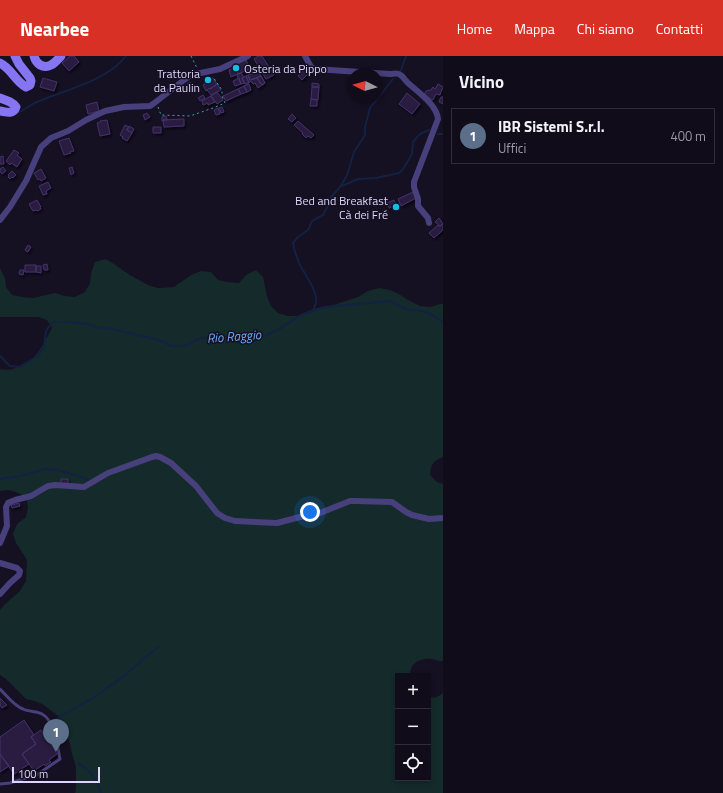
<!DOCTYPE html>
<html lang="it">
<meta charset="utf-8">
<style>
:root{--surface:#100c1a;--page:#1e1a27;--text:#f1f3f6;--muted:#9c9ba2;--line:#302c39;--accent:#d93025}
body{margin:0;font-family:"Titillium Web",sans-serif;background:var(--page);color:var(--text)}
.controls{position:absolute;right:12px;bottom:12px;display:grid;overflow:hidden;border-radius:0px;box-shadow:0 2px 6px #0003}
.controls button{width:36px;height:36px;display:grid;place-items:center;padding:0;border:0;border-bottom:1px solid var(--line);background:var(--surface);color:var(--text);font:20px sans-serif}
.compass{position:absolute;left:347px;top:12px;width:36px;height:36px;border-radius:50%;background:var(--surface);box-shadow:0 2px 6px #0003;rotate:276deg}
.scale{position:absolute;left:12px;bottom:10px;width:88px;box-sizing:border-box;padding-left:4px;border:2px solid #ddd5fb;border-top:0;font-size:11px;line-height:14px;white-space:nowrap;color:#ddd5fb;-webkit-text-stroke:3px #151022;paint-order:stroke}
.you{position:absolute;left:310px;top:456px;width:14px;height:14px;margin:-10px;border:3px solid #fff;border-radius:50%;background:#1a73e8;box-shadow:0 0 0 6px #1a73e833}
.badge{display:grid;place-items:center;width:26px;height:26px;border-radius:50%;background:var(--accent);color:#fff;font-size:13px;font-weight:700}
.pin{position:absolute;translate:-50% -33px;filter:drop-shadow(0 1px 2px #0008)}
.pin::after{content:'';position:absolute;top:21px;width:14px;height:12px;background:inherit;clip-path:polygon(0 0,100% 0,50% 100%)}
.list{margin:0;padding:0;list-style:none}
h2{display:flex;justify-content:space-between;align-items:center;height:52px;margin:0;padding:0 16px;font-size:17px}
h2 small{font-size:13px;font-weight:400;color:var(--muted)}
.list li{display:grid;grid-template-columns:26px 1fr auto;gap:12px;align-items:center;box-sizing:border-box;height:56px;margin:0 8px 8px;padding:0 8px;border:1px solid var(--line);border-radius:0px}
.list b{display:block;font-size:15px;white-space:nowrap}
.list p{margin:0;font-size:13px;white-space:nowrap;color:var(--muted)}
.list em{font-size:13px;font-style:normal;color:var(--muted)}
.icon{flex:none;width:22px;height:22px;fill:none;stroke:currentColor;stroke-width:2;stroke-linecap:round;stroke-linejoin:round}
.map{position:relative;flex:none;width:443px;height:737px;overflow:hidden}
header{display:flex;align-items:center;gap:24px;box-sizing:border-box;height:56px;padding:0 20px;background:var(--accent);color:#fff}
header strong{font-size:19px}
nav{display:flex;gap:22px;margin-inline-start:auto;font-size:14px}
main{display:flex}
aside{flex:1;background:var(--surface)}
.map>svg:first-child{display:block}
</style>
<header>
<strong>Nearbee</strong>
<nav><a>Home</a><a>Mappa</a><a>Chi siamo</a><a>Contatti</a></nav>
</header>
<main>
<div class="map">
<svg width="443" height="737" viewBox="0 0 443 737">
<defs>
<filter id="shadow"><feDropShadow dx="1.5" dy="2" stdDeviation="1" flood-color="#0009"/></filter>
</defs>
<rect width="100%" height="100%" fill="#151022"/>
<path fill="#142a2b" d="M106,203L114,208L130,219L148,229L158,232L174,231L191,219L201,215L211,216L218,224L228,226L239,227L246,219L256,214L263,221L267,240L271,250L278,257L288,260H299L309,257L318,253L330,250L358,241L368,235L379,232L390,234L399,238L408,244L420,250L430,251L440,248H443V401C433,405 431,408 430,419L437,426L443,428V605C438,606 435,603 430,603C424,602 416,605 412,610C411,613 410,617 409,620H398V722H428V641C434,642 439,642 443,636V737H75L76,733V711L72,698L70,688L63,669L58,660L44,649L35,645L26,643L6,623L0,619V554L4,549L20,535L26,525L27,504L16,487L13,478L17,468L26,461L28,451L26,441C16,436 11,433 0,435V313C13,316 26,309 35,300C41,293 47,281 52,272L47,264L38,261H0V212L5,222L6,231L12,239L22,241L33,242L55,237L65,240L75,241L85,236L90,227L91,217L95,206Z"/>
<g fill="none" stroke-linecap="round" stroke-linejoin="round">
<path stroke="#132143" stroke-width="2" d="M401,14L406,0
M17,57C25,54 31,48 39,45C66,34 108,24 126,0
M438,78H443
M342,130L358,123L376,122L399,117L403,113L412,98L413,86L418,80L422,77L429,74
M313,254C314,252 315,250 316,247C318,235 305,219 300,209C297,202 294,194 293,187L298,181L308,174L312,165L323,159L328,150L331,141L341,130L347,119L354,96L365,79V71L370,52L393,23
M0,300L10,310L19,311L38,300L44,290L46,275L51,268L54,266H71L87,268L100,272L112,273L159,284L172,290H184L201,282L265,280L281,272L299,260L313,254L325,251L389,245L409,254H419L431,258L443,266
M0,423L21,420L45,413L58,414L87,423
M54,664L93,642L120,623L158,591
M78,707L89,715L97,726L101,737"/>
</g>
<path fill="#291e41" stroke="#43326b" filter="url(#shadow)" d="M70,0H74L79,6L69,15L62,7Z
M258,0H262L274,19L266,23L254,3Z
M246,4L250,13L238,18L234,9Z
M307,11L311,15L302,24L298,20Z
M234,12V13L236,12L238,18L231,21L229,15H230L229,14Z
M258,15L265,27L262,29L257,22L250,24L248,19Z
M258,15L261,20L250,24L248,19Z
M241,17L244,21L242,22L244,27L241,28L237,19Z
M248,19L250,24L257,22L262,29L258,32L255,27L253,28L251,25L249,27L246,20Z
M246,20L249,27L245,28L242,22Z
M261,20L265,27L262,29L257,22Z
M43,22L57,26L54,35L40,31Z
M212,22H213L217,28L210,33L209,32L206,35L203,29Z
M239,22L241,28L235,30L233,25Z
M190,26L194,31L191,34L187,28Z
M312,27L319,28V31H312Z
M217,28L221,34L211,39L207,34L209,32L210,33Z
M249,28L251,34L247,36L244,30Z
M438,28L443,31L440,39L436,38L433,44L424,39L426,35L430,34H431L433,31L435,33Z
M244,30L247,36L241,38L238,33Z
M312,31H319L318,44L311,43Z
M238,33L241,38L226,45L223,40Z
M217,36L223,44L217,48L211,40Z
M407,37L420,48L412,58L399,48Z
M203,39L205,42L200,45L198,42Z
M211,40L215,46L208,49V47L203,49L202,45Z
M441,41H443V48L439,46Z
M311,43L317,44V50H310Z
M97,46L99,55L88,58L86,49Z
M222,51L224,56L221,57L219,52Z
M218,52L220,58L216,59L214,54Z
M147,57L150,61L145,64L143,59Z
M292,58L296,62L292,66L288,63Z
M166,60L167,64H163V65H162V61Z
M184,63V70L164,71L163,64Z
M107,64L110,78L100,80L97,67L100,66V65Z
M298,65L314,79L311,82L308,80L306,82L302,78L303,77L294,69Z
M125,69L129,71L127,74L132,77L127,85L122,82L123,81L120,79Z
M129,70L134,73L132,77L127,74Z
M153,71H161V77H153Z
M69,82L74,95L70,96L71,97L64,99L59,85Z
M14,94L19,97L17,99L22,103L17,111L11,107L10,109L6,105Z
M3,100L4,108H0V101Z
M3,111L6,115L2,118L0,115V113Z
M72,111L74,117L71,119L69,112Z
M41,113L46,122L41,125L40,123L38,124L34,117Z
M12,115L16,119L13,122L12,121L10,123L8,121L9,120L8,119Z
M48,126L51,132L46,135L47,138L43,139L39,130Z
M413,136L416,142L401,150L398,143Z
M37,144L41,151H40L41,153L37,155L36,154L33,155L29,148Z
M394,144L396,149L389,152L387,147Z
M439,162L443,168L440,170L435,166Z
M443,168V174L434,182L429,177L438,169L440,170Z
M28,189L31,191L28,196L25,194Z
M47,208L48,214H44L43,209Z
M25,209H36V216H25Z
M36,210H41V217L36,216Z
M20,214H24L23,219L19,218Z
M61,423H68V428H61Z
M19,447L20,450L12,452L11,449Z
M0,642L7,649L2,652L0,649Z
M24,664L34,679L31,681L36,688L22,698L29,708L14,718L0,698V681Z
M41,674L57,698L49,704L51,706L45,710L44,708L34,715L22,698L36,688L31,681Z
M0,698L9,710L0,716Z"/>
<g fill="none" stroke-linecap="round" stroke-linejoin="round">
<path stroke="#3aa5a9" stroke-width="1" stroke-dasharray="2 3" stroke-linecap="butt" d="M191,0L197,12
M158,51L161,59L190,60L213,52L225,47L222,40V34L213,21"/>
<path stroke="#48407c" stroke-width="3" d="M0,633C7,640 14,650 23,653C29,656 37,655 42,658C55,665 57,689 60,703L38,718L10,727L0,728"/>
<path stroke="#48407c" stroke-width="6" d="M305,0L311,11L315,13L390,18C393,18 396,17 399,18C403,20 405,24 408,27C418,36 437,49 438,63L414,126V131L418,143V150L428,162L429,167
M0,164L10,151L26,125L41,91L51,82L68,75L86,64L105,55L124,51L150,50L153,48L184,24L191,19L220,13L248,0
M0,487L7,470L6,451L8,447L10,446L15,444L31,440L48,430L55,429L84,431L108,417L152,401L156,400L160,401L171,407L196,430L217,457L225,462L235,465L277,467L300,461L320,457L350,445H355L392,446L406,456L412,459L429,463L443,462
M0,507L17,512L20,515L19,519L10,527L0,538"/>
<path stroke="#8575f2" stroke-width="9" d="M34,0C36,8 43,13 51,9C55,7 58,3 61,0
M0,7C11,12 15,25 26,31L30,29L31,25L30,22L19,8L15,0
M0,42C6,44 13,46 16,51C13,59 7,56 0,55"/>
</g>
<g fill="#16bce5" stroke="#151022" stroke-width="1.5">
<circle cx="236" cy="12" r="4"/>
<circle cx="208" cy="24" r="4"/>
<circle cx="396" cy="151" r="4"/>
</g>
<g text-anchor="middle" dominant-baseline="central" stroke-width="3" stroke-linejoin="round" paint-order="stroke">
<g font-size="12" fill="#ddd5fb" stroke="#151022" text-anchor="end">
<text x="244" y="12" text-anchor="start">Osteria da Pippo</text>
<text x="200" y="17">Trattoria<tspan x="200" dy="14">da Paulin</tspan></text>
<text x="388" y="144">Bed and Breakfast<tspan x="388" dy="14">Cà dei Fré</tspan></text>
</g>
<g font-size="13" font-style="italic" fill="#6da6f1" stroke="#151022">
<text transform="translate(234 280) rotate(-4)">Rio Raggio</text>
</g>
</g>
</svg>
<div class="controls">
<button>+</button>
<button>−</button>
<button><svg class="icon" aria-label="locate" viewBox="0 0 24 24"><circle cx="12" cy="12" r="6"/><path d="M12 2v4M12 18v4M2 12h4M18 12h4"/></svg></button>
</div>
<svg class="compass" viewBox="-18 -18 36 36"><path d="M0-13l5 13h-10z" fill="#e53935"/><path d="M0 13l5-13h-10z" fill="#9c9ba2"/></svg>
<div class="scale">100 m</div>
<div class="you"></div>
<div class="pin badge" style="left:56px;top:696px;background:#5c6f8a">1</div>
</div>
<aside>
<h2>Vicino<small></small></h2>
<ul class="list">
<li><span class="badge" style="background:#5c6f8a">1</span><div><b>IBR Sistemi S.r.l.</b><p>Uffici</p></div><em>400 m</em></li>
</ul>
</aside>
</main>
